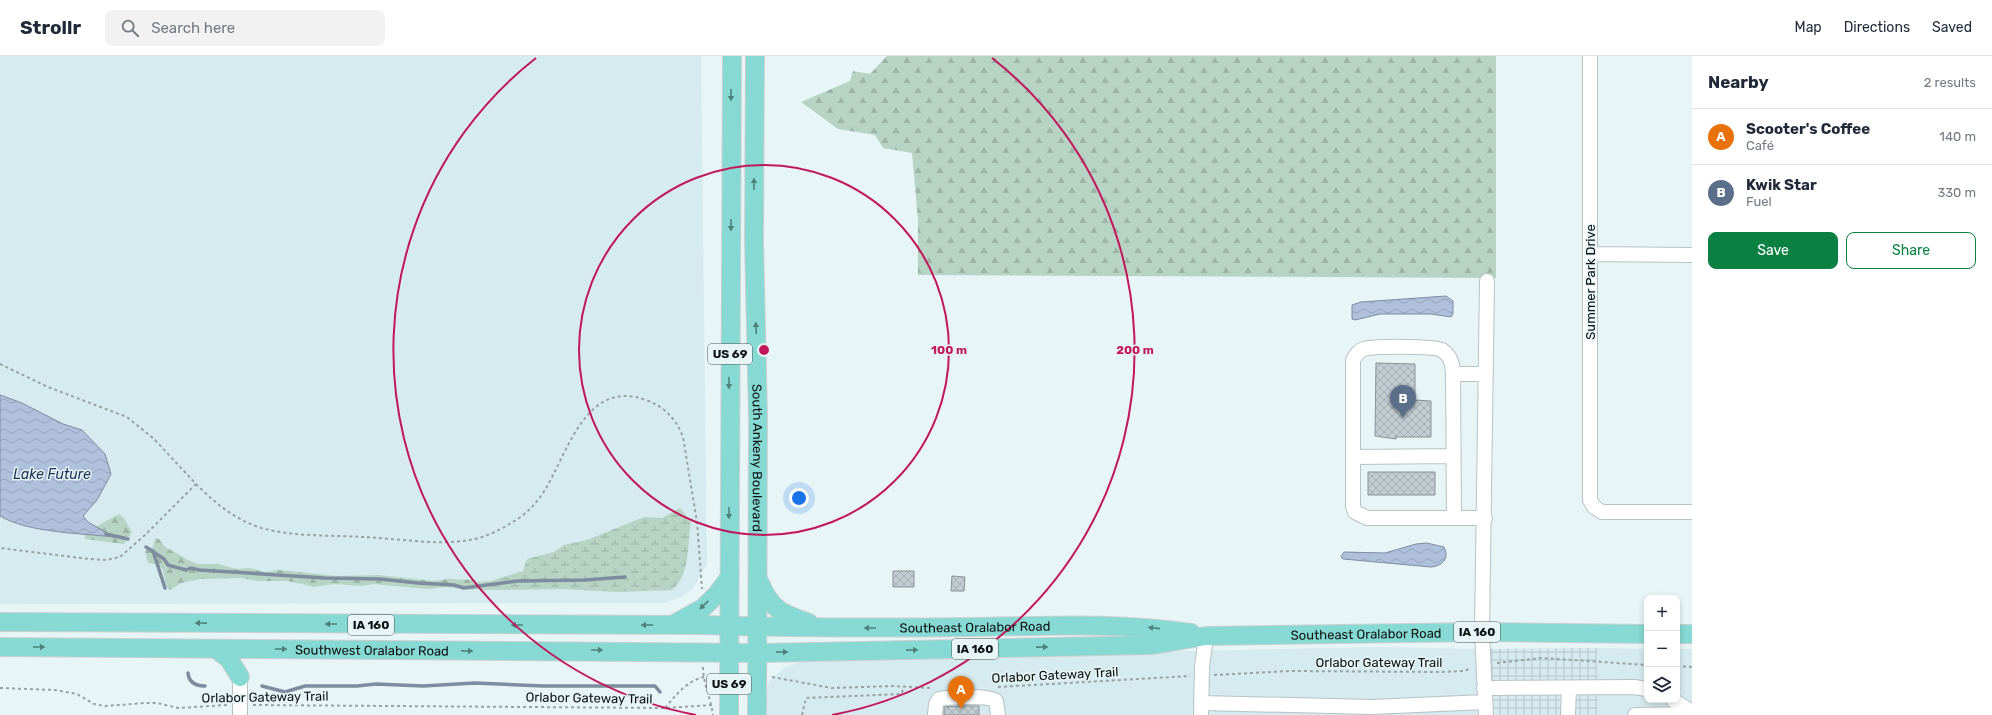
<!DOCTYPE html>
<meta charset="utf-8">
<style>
:root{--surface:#fff;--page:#f2f2f3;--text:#1f2937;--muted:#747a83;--line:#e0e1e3;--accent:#0b8043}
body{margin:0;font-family:Rubik,sans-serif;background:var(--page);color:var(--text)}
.controls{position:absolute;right:12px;bottom:12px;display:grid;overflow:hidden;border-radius:8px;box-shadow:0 2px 6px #0003}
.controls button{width:36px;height:36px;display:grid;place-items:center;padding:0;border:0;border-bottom:1px solid var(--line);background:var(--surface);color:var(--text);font:20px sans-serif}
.you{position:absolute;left:799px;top:442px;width:14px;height:14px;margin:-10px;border:3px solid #fff;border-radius:50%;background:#1a73e8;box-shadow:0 0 0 6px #1a73e833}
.badge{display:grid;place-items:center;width:26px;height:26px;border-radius:50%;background:var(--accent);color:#fff;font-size:13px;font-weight:700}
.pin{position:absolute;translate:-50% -33px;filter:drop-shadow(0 1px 2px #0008)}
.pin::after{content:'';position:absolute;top:21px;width:14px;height:12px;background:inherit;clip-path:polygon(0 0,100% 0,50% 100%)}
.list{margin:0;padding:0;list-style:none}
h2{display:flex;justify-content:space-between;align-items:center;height:52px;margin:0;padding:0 16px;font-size:17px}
h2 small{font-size:13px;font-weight:400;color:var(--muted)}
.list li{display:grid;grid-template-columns:26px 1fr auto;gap:12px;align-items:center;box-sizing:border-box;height:56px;padding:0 16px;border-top:1px solid var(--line)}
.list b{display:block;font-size:15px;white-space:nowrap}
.list p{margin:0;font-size:13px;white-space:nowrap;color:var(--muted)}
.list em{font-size:13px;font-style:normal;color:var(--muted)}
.actions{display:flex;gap:8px;padding:12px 16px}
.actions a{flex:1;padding:9px 0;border:1px solid var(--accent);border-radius:8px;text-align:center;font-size:14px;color:var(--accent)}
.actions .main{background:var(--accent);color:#fff}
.icon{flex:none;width:22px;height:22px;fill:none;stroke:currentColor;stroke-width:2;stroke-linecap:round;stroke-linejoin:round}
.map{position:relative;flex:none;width:1692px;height:659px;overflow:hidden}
header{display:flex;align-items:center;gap:24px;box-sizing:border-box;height:56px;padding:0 20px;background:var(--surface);border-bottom:1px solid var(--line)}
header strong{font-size:19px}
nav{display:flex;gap:22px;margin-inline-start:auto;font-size:14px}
.search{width:280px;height:36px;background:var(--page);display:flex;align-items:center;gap:10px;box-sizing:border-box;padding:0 14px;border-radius:8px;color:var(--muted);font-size:15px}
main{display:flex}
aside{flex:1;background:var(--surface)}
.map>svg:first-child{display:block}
</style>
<header>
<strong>Strollr</strong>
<div class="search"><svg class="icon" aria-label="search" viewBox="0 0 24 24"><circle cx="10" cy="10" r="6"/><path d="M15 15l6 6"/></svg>Search here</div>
<nav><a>Map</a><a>Directions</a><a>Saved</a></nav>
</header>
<main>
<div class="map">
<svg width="1692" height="659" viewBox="0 0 1692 659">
<defs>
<pattern id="industrial-grid" width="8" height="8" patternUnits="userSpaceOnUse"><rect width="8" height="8" fill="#d5ebef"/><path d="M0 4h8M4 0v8" fill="none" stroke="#b6c8cc"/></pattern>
<pattern id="forest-firs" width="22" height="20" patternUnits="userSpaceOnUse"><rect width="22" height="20" fill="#b6d3c3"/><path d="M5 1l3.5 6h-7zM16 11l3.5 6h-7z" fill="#9bb4a6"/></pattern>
<pattern id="wetland-marsh" width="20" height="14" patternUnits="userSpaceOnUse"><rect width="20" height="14" fill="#b6d3c3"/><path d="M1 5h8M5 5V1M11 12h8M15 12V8" fill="none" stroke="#9bb4a6"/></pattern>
<pattern id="water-waves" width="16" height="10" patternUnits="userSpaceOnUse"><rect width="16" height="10" fill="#afc0dc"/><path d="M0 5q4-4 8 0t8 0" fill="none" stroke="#95a4bc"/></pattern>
<pattern id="building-cross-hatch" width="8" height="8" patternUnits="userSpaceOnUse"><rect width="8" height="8" fill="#c2ccd3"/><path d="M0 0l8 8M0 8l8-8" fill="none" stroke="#a6aeb4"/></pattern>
</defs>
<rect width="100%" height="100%" fill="#e8f5f7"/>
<path fill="#d5ebef" d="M0,0H701L707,508L693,533L681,541L664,547L0,548Z
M1376,591L1477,593V659H762L763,650L769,625L785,611L811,603Z
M1597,592L1647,593V644H1677V593H1692V659H1598Z"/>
<path fill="url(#industrial-grid)" d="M1597,592L1598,659H1477V593Z"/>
<path fill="url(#forest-firs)" d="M887,0H1496V222L918,219V164L912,97L883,92L875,79L838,73L801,46L850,25L853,15L870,18Z
M119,458L124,462L132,476L124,488L85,483V478L88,475Z
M155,482L159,483L165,491L180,499L186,503L198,508H218L236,513L249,512L265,516L279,514L337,520L378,519L434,525L449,523L476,524L474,534L446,531L427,533L373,528L362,530L334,528L314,531L288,525H259L241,522L201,523L181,527L170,534L167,531C162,515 167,509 148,507L145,495L153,491Z"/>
<path fill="url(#wetland-marsh)" d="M680,452L691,466C687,488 691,518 672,534L617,536L562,533L486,534L477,533L472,530L477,526L491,525L523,515L527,503L554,496L564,489L587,484L644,461L662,462Z"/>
<path fill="url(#water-waves)" stroke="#7e8c9f" d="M1446,240L1453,245V258L1451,261L1431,258H1380L1355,264L1352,263V249L1361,246Z
M0,339L22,347L63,368L82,374L105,398L111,418L97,444L83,460L88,466L114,481C80,477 29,477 0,460Z
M1427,487L1444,491C1450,503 1442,510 1431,511L1343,503L1341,501L1344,496L1385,497L1416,488Z"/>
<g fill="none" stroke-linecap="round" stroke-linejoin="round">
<path stroke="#7e8c9f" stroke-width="3.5" d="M106,478L128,483
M146,491L164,503L168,509L186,514L191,512L199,514L325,522L380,523L418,527L454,529L464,532L517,525L585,524L625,521
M153,495L165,532
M188,617C189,627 196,630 205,630
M262,630L285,636L305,630H357L376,628L423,630L475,627L543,630H655L660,636"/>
</g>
<path fill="url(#building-cross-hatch)" stroke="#889298" d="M1376,307L1415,308V344L1431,345V381H1396V383L1375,380Z
M1368,416H1435V439H1368Z
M893,515H914V531H893Z
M952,520L965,521L964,535H951Z
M960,650H979V659H944V651Z"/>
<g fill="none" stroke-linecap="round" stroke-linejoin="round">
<defs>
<path id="minor" d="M1590,0V444L1594,451L1602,456H1692
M1590,198L1692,199
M1453,318L1454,462
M1353,401L1453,400
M1485,462H1367L1355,456L1353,450V304C1356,299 1358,295 1364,293C1373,290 1433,290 1442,294C1451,300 1453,309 1453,318H1486
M1484,632L1634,631L1647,633
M1673,644L1692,656
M1201,647L1372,651L1485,646
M240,659V621
M935,659L936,648L939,643C949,641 989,639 996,645L998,659
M1201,659L1202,611L1206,580
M1486,659L1482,576L1487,225
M1568,659L1569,632
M1635,659L1692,658"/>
<g id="major">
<path id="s1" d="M755,0L754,186L758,361L757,659"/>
<path d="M760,527C771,554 783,558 809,567"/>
<path id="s2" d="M0,566L703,569C793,572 883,572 973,571C1045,570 1119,566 1191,577"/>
<path d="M674,568L703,552L717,538L729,522"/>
<path d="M1677,578H1692"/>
<path id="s3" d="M0,591L758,597L1153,589L1206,580L1482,576L1647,578"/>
<path d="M216,593L229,603L240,621"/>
<path d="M729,659L732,0"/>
</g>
</defs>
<use href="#minor" stroke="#b6c3c5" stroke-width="16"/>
<use href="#major" stroke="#cecfd0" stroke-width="20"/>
<path stroke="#98a2a3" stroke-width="2" stroke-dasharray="3 3" stroke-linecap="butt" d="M0,308L48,331L127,361L154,383L196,428L145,479L120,501L106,504L89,503L0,492
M196,428C214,446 233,462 258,471C290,481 329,479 363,481C396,482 436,490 469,484C485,482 502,473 516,464C528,457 537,446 545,434C568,396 586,322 646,344C665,351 676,363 683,381L697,466L702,533
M1497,607L1542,602L1647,609
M1677,610L1692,611
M703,611C703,627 711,643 713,659
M1214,619L1289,615L1441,616L1464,615L1471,612
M772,621L832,632L892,630L932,632
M998,631L1190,620
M0,632L55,634L77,638L94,648L105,650L145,647H157L178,652L227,649
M253,649L665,652L712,649
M665,652C680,634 691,620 715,620
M802,659L806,642L901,638L905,630"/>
<use href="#minor" stroke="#fff" stroke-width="14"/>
<use href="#major" stroke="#86dad3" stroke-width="18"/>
</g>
<defs><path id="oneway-solid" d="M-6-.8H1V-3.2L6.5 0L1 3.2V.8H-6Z"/></defs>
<g fill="#4f807c">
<use href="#oneway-solid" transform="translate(731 39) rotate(90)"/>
<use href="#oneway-solid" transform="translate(754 128) rotate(-90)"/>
<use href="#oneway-solid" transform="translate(731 169) rotate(90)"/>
<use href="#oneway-solid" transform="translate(756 272) rotate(-92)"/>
<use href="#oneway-solid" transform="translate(729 327) rotate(90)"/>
<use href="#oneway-solid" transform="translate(729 457) rotate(90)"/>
<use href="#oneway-solid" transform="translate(704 549) rotate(137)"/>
<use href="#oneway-solid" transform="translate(201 567) rotate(-179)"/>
<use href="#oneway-solid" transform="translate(331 568) rotate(-180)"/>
<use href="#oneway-solid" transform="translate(517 569) rotate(180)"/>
<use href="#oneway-solid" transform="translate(647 569) rotate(180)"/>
<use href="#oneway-solid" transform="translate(870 572) rotate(-180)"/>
<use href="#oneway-solid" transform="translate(1154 572) rotate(-174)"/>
<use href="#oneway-solid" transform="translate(39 591)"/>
<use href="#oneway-solid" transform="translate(1042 591) rotate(-1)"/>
<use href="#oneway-solid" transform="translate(281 593)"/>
<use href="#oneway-solid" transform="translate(597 594)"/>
<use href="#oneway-solid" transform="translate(912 594) rotate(-1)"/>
<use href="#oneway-solid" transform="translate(467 595) rotate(1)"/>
<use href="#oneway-solid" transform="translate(782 596) rotate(-1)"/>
</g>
<g fill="none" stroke="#c2185b" stroke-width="2">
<circle cx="764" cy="294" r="185"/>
<path d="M696 659A371 371 0 0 1 536 2M992 2A371 371 0 0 1 832 659"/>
</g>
<g text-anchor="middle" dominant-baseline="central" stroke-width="3" stroke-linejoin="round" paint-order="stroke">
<g fill="#e8f5f7" stroke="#4e5557" stroke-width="1">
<rect x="708" y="288" width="44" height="20" rx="3"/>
<rect x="348" y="559" width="46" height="20" rx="3"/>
<rect x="1454" y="566" width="46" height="20" rx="3"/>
<rect x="952" y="583" width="46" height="20" rx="3"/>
<rect x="707" y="618" width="44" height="20" rx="3"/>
</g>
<g font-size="12" font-weight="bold" fill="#0c1112">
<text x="730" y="298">US 69</text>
<text x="371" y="569">IA 160</text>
<text x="1477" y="576">IA 160</text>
<text x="975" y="593">IA 160</text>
<text x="729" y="628">US 69</text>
</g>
<g font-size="13" fill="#0c1112" stroke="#e8f5f7">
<text transform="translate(1590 226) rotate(-90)">Summer Park Drive</text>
<text stroke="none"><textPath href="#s1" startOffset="402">South Ankeny Boulevard</textPath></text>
<text stroke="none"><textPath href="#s2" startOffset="975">Southeast Oralabor Road</textPath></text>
<text stroke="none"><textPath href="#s3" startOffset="1367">Southeast Oralabor Road</textPath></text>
<text stroke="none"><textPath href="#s3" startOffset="372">Southwest Oralabor Road</textPath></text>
<text x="1379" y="606">Orlabor Gateway Trail</text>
<text transform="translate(1055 619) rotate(-3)">Orlabor Gateway Trail</text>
<text transform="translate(265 641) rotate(-1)">Orlabor Gateway Trail</text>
<text transform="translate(589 642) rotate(1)">Orlabor Gateway Trail</text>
</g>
<g font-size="14" font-style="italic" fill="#1a3056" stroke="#e8f5f7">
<text x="52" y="418">Lake Future</text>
</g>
</g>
<circle cx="764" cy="294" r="6" fill="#c2185b" stroke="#e8f5f7" stroke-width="2"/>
<g font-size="12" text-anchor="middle" font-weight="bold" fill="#c2185b" stroke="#e8f5f7" stroke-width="3" stroke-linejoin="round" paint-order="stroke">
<text x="949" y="298">100 m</text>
<text x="1135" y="298">200 m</text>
</g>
</svg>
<div class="controls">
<button>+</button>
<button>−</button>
<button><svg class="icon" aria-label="layers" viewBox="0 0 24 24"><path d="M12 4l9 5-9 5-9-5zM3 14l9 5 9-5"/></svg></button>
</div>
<div class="you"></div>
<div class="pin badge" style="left:961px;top:653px;background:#e8710a">A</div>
<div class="pin badge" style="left:1403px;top:362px;background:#5c6f8a">B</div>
</div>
<aside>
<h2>Nearby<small>2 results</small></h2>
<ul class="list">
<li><span class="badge" style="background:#e8710a">A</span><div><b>Scooter's Coffee</b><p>Café</p></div><em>140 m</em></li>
<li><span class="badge" style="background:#5c6f8a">B</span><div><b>Kwik Star</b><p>Fuel</p></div><em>330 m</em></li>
</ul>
<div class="actions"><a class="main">Save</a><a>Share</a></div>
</aside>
</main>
